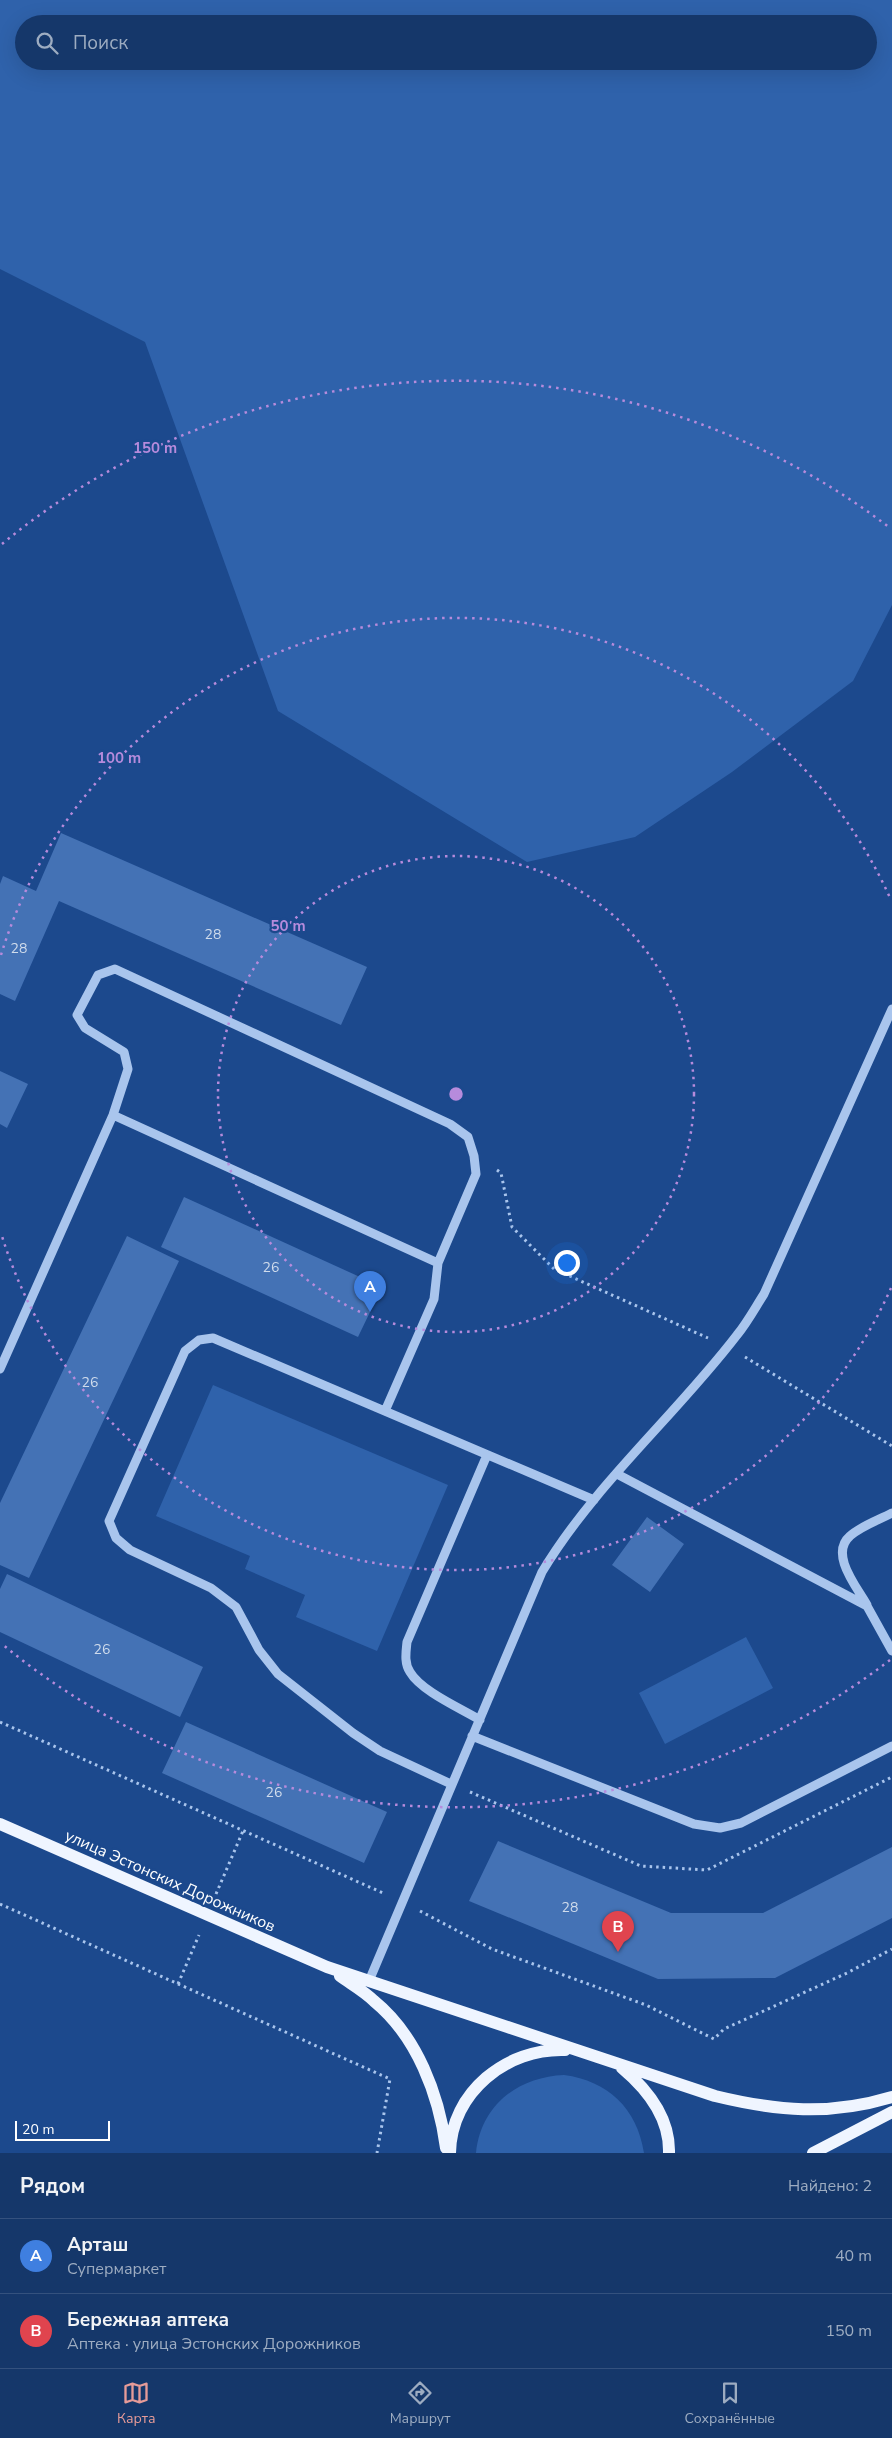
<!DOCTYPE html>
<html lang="ru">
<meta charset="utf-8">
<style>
:root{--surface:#15376a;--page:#224272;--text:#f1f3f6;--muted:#9dacc1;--line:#34517e;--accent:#e69b98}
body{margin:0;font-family:"Nunito Sans",sans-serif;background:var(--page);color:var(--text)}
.scale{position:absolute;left:15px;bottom:12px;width:95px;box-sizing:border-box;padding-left:5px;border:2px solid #fff;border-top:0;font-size:14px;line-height:18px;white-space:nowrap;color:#fff;-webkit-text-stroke:4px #1c498d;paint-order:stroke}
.you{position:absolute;left:566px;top:1262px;width:18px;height:18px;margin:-12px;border:4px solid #fff;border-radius:50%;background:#1a73e8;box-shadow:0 0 0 8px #1a73e833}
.badge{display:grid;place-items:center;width:32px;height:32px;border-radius:50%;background:var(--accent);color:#fff;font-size:16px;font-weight:700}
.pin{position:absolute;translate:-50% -41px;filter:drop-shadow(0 1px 2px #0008)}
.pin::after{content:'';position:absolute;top:26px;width:18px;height:15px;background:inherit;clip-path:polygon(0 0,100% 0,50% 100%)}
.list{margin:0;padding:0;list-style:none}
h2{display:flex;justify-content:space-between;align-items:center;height:65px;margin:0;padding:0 20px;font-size:21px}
h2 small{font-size:16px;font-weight:400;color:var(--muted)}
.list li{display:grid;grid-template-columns:32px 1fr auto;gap:15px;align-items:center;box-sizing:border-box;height:75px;padding:0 20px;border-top:1px solid var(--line)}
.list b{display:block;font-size:19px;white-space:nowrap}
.list p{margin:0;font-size:16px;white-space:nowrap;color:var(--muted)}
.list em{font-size:16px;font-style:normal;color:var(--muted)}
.icon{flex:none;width:28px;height:28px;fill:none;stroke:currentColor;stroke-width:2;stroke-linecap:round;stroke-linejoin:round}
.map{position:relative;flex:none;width:892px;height:2153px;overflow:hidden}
.search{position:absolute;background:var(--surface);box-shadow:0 5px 20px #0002;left:15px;right:15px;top:15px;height:55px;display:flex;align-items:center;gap:12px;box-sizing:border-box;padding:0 18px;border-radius:28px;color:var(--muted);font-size:19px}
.sheet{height:215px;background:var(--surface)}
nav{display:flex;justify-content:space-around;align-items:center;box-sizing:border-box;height:70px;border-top:1px solid var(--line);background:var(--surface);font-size:14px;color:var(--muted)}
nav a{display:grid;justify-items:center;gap:2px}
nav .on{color:var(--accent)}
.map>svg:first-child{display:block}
</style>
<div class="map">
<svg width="892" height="2153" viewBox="0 0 892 2153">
<rect width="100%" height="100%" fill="#1c498d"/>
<path fill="#2f62ab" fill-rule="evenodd" d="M0,0H892V605L853,681L732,772L635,837L527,862L278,711L145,342L0,269ZM24,24H868V61H24Z
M213,1385L448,1485L377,1651L296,1617L305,1595L245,1569L250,1556L156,1516Z
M746,1637L773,1688L665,1744L639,1693Z
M564,2075C608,2081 637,2108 644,2153H476C481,2105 518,2077 564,2075Z"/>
<path fill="#4472b5" d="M61,833L367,967L341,1025L59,901L15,1001L0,994V884L3,876L36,891Z
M0,1071L28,1084L7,1128L0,1124Z
M184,1197L382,1287L358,1337L161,1247Z
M127,1236L179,1261L29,1578L0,1565V1503Z
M647,1517L684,1544L650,1592L612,1565Z
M7,1574L203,1667L180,1717L0,1632V1589Z
M186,1722L387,1812L364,1863L162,1773Z
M498,1841L671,1913H763L892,1847V1918L775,1978L658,1979L469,1901Z"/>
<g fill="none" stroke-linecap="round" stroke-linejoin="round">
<path stroke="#a9c5ed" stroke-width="3" stroke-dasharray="2.5 4" stroke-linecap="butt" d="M497,1170L501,1173L512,1227L554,1269L708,1338
M745,1357L892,1446
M0,1722L383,1893
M470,1792L641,1866L707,1870L892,1777
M216,1894L243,1831
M0,1904L390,2079L377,2153
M420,1911L492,1949L646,2005L714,2039L724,2029L847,1973L892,1949
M178,1984L199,1935"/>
<path stroke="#a9c5ed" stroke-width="9" d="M113,1115L438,1263
M0,1369L113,1115L128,1069L124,1052L85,1028L77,1015L98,975L115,969L450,1124L468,1137L474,1156L476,1174L438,1263L434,1299L385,1411
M617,1474L867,1606L892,1651
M867,1605C857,1587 829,1554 850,1536C861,1526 879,1520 892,1513
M480,1720C460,1708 421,1691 410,1672C404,1663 406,1652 407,1642L487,1455
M472,1736L694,1824L720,1828L741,1823L892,1746
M451,1784L380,1751L353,1733L278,1674L259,1650L236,1607L211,1588L130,1550L116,1538L109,1521L185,1351L199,1340L213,1338L594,1500
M369,1981L542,1572C595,1484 675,1416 737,1335C747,1323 755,1308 764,1294L892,1009"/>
<path stroke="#eff5ff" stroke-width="12" d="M0,1824L327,1967L715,2096C777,2111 829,2116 892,2097
M340,1976C351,1984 364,1991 374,2001C417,2036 439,2095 446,2148
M622,2068C647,2089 670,2118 669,2153
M450,2153C451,2092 507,2048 565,2050
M813,2153L892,2112"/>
</g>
<g fill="none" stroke="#b68bdc" stroke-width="2.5" stroke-dasharray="2.5 5">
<circle cx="456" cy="1094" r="238"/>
<path d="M891 1288A476 476 0 0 1 1 1233M1 955A476 476 0 0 1 891 900"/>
<path d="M890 1660A713 713 0 0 1 2 1644M2 544A713 713 0 0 1 890 528"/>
</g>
<g text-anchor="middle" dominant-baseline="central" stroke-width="4.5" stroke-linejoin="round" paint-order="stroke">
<g font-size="14" fill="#d0dcec">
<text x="213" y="934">28</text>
<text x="19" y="948">28</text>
<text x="271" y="1267">26</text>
<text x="90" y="1382">26</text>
<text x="102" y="1649">26</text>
<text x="274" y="1792">26</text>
<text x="570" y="1907">28</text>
</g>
<g font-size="16" fill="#fff" stroke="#1c498d">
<text transform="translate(170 1881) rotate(24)">улица Эстонских Дорожников</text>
</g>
</g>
<circle cx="456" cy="1094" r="8" fill="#b68bdc" stroke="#1c498d" stroke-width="2.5"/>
<g font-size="15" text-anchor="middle" font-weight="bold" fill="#b68bdc" stroke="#1c498d" stroke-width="4.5" stroke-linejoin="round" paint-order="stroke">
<text x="155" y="453">150 m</text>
<text x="119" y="763">100 m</text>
<text x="288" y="931">50 m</text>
</g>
</svg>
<div class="scale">20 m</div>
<div class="you"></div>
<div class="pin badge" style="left:370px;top:1312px;background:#3f7fe0">A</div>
<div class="pin badge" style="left:618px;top:1952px;background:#e0444e">B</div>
<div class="search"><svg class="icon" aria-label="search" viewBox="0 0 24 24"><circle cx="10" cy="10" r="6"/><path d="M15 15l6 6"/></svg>Поиск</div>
</div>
<section class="sheet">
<h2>Рядом<small>Найдено: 2</small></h2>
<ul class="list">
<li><span class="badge" style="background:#3f7fe0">A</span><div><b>Арташ</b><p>Супермаркет</p></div><em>40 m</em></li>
<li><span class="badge" style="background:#e0444e">B</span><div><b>Бережная аптека</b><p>Аптека · улица Эстонских Дорожников</p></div><em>150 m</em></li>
</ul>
</section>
<nav>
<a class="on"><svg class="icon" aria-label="map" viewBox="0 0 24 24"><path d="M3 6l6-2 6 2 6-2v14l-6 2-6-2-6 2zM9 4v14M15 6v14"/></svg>Карта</a>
<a><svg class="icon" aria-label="directions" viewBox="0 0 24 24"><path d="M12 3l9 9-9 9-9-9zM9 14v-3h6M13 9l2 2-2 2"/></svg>Маршрут</a>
<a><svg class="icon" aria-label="saved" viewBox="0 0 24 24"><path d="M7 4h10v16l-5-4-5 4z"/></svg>Сохранённые</a>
</nav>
